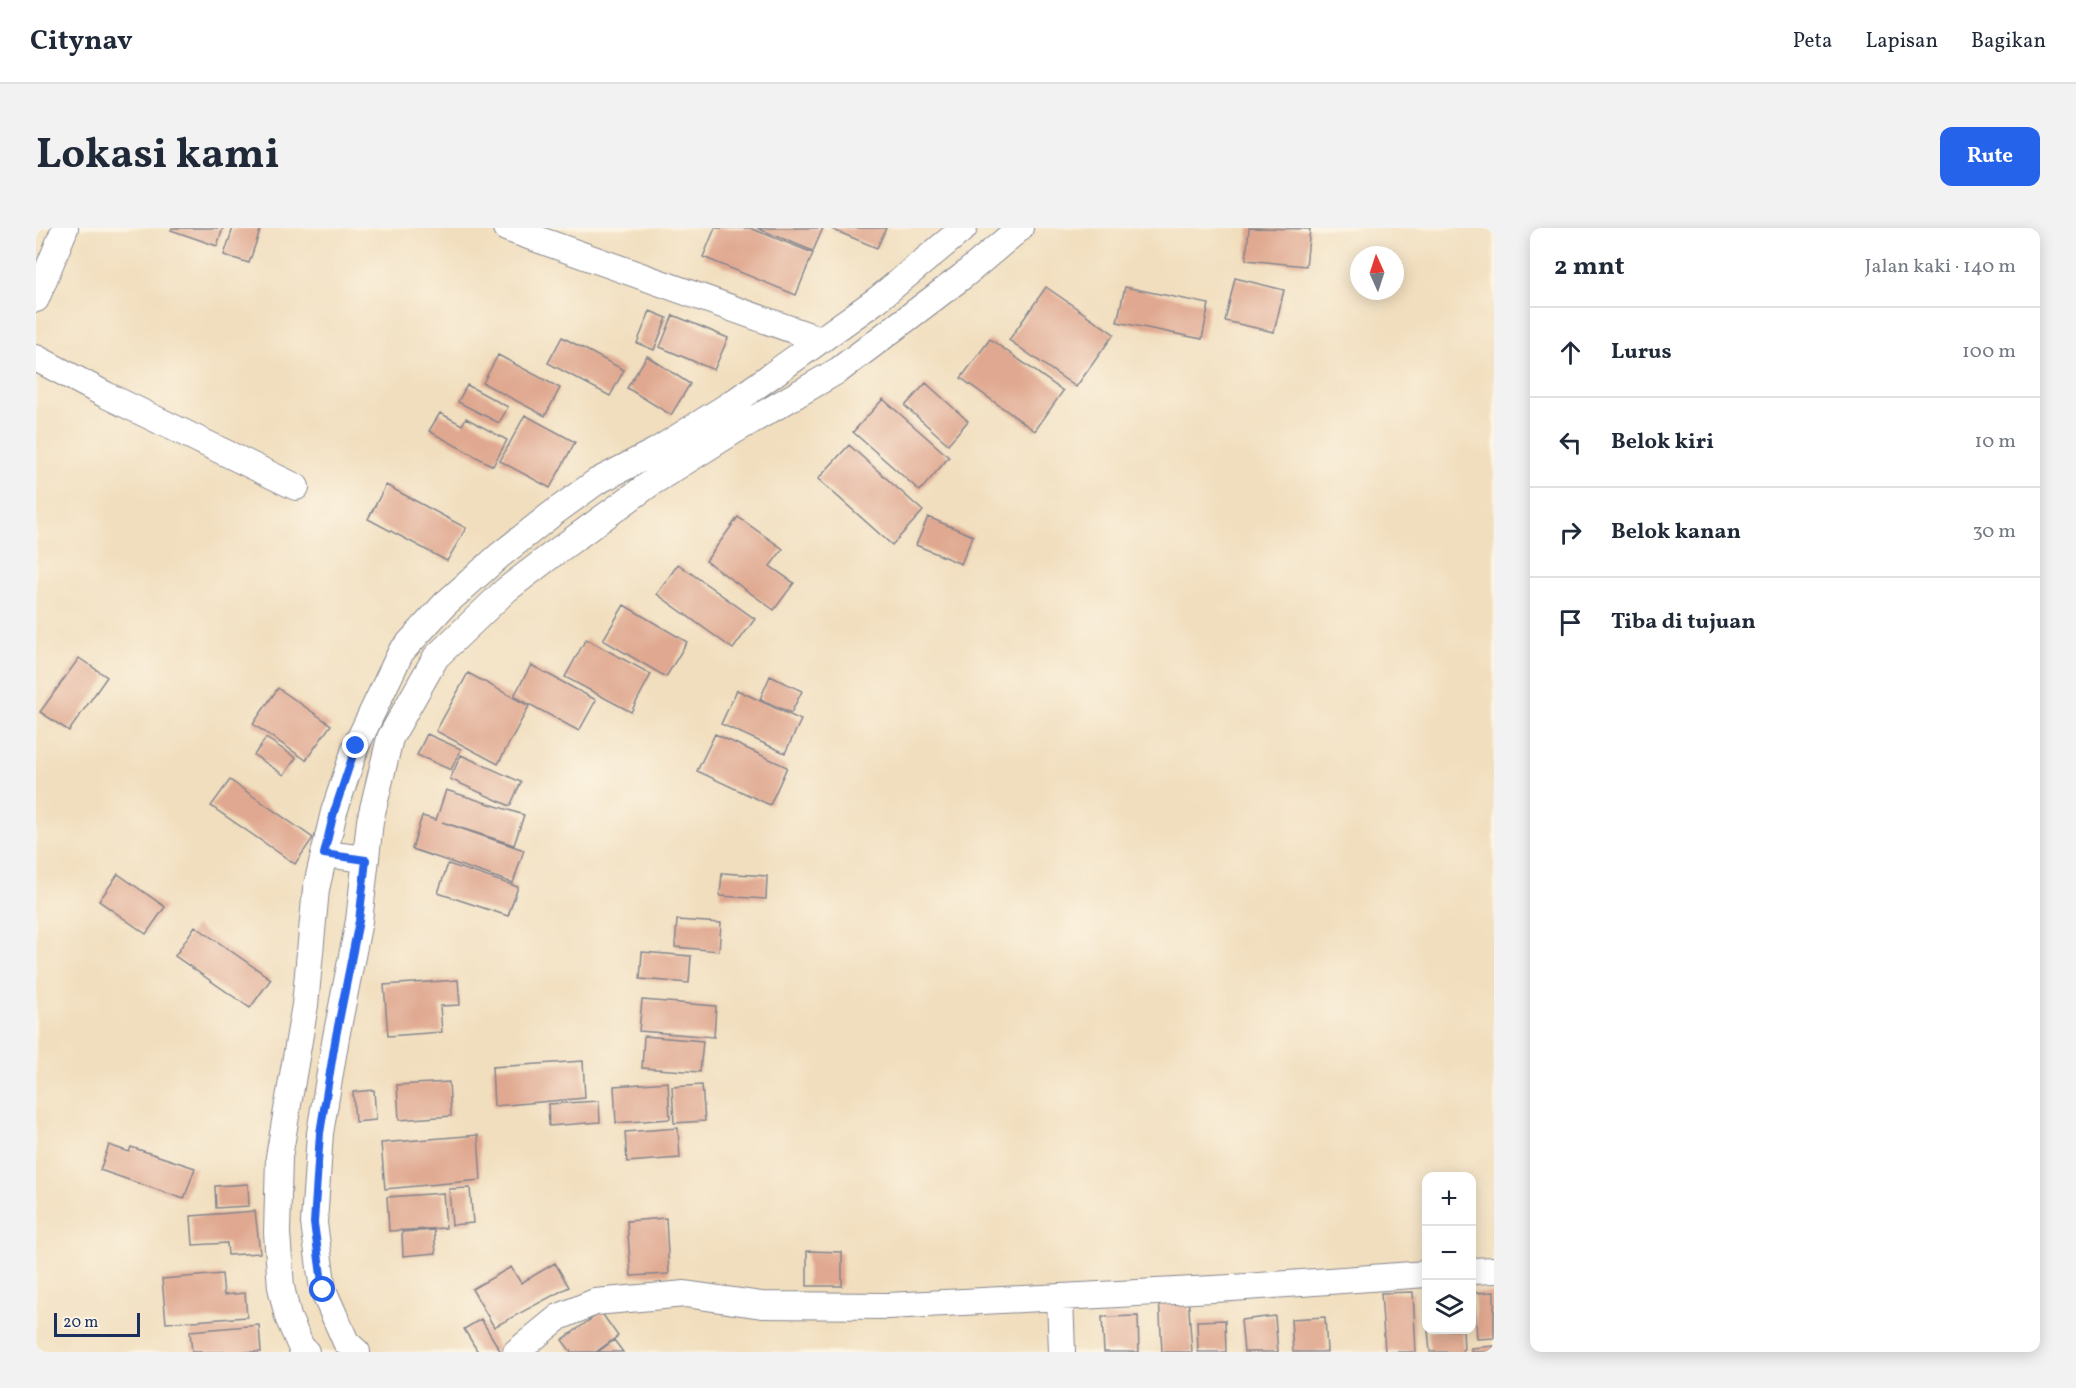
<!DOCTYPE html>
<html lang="id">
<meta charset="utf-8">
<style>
:root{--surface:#fff;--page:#f2f2f3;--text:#1f2937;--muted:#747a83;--line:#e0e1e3;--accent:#2563eb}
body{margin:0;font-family:Vollkorn,serif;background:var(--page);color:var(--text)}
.controls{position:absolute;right:18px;bottom:18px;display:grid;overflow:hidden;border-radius:12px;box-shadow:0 3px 15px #0003}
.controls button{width:54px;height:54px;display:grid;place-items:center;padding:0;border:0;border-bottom:2px solid var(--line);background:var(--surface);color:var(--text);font:30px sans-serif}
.compass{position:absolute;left:1314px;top:18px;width:54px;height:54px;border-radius:50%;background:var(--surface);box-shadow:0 3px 15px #0003;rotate:357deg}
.scale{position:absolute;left:18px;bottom:15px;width:86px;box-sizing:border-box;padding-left:6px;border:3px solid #1b2f5e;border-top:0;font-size:16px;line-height:21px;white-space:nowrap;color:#1b2f5e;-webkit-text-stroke:4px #fcf5e5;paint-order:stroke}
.stop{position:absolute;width:18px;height:18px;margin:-14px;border:4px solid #2563eb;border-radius:50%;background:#fff}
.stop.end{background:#2563eb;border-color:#fff;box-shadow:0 2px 6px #0008}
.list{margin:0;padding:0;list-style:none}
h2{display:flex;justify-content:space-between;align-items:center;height:78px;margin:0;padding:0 24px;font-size:26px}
h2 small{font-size:20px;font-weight:400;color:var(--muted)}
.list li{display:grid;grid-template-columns:39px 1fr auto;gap:18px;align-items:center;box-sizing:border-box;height:90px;padding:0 24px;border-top:2px solid var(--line)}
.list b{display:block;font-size:22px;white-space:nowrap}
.list em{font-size:20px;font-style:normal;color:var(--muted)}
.icon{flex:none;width:33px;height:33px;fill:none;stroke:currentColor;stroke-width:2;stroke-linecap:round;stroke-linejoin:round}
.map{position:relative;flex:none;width:1458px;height:1124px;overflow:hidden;border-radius:12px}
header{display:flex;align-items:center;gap:36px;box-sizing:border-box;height:84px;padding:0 30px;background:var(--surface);border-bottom:2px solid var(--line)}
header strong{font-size:28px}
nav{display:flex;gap:33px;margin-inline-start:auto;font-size:21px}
.intro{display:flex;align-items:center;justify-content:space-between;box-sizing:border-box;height:144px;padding:0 36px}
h1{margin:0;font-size:42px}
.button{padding:15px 27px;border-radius:12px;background:var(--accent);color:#fff;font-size:21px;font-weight:700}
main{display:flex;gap:36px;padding:0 36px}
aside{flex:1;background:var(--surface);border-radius:12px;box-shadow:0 3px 15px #0003}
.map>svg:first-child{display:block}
</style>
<header>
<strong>Citynav</strong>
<nav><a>Peta</a><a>Lapisan</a><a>Bagikan</a></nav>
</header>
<div class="intro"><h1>Lokasi kami</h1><a class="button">Rute</a></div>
<main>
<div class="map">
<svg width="1458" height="1124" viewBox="0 0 1458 1124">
<rect width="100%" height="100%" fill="#fcf5e5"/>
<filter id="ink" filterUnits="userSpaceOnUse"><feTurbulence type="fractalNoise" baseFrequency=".0167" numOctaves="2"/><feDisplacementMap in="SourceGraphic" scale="12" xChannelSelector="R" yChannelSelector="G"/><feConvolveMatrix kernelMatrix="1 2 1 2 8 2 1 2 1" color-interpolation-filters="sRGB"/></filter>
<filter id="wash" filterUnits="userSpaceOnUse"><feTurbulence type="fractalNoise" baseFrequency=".008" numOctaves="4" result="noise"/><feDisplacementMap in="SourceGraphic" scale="24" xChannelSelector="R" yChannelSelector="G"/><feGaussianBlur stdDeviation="1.35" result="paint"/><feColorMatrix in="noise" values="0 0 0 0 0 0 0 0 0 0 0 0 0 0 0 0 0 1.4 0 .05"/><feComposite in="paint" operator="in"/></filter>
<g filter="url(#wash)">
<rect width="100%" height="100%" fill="#f1debe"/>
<g id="blocks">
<path fill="#e0a890" d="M136,0H187L181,18L135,2Z
M197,0H225L213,35L188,27Z
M679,0H714L777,25L760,67L667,29Z
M721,0H787L777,23Z
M793,0H850L841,20Z
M1213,0L1274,1L1270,38L1210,32Z
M1199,50L1248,62L1238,104L1189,93Z
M1010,59L1078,106L1040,159L973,112Z
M1089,59L1173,76L1166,111L1081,94Z
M614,83L631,90L618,122L601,115Z
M637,87L692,110L678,142L624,119Z
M526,109L588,142L574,168L512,135Z
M954,111L1027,163L999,203L925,150Z
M462,127L524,160L509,188L447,155Z
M611,128L654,156L635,187L591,160Z
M890,155L932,193L912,216L869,178Z
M431,157L472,179L463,195L422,174Z
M847,171L913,229L884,263L817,204Z
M404,185L426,197L430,190L471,212L457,238L393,203Z
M489,187L539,214L514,260L464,233Z
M813,217L887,283L856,317L782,251Z
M350,257L430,300L411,333L332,291Z
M702,289L747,321L734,338L758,355L738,382L670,333Z
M892,289L937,308L925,336L880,317Z
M642,336L719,391L697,421L621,366Z
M588,377L651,414L630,449L567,412Z
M550,411L615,446L595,484L529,449Z
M43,430L71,449L33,503L4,484Z
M495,437L560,472L543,503L478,468Z
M432,445L493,478L462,536L400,503Z
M734,448L766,463L755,485L724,471Z
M242,460L295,497L270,532L217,496Z
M701,462L765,492L749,525L685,496Z
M391,506L425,521L415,542L381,527Z
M679,506L751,539L734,577L661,543Z
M230,510L260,530L248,547L218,527Z
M425,527L485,554L474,578L414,551Z
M194,552L277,610L259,636L175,578Z
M410,562L488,587L478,617L406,594L488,622L477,655L376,621L386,588L400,592Z
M412,636L482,659L472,688L402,665Z
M686,645L731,648L730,671L684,668Z
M82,646L129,679L110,706L63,673Z
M641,692L685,695L683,723L639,719Z
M159,698L235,751L214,780L139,728Z
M606,724L655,728L653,755L604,751Z
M422,752L424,777L404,778L406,804L352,808L348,757Z
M606,772L680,778L678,809L603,803Z
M608,808L667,813L664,844L606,840Z
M547,833L549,870L458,878L456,839Z
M413,854L415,888L363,892L361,857Z
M632,854L634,891L580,895L578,858Z
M666,857L669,893L638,895L636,859Z
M338,862L340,892L319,894L317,864Z
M563,873L564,894L513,898L512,876Z
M642,900L644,930L591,934L589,904Z
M442,907L445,952L349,961L345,915Z
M73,917L93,924L95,919L159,940L148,971L64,942Z
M212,956L213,978L180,980L179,958Z
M434,960L437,995L416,997L413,961Z
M407,965L410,1000L353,1003L351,969Z
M219,983L224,1025L192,1027L191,1015L157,1017L155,988Z
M630,990L633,1046L595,1048L591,993Z
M398,1002L400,1025L367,1028L366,1004Z
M771,1023L806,1024V1058H771Z
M519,1035L533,1059L458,1099L436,1061L475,1039L485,1055Z
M186,1046L188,1067L209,1065L211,1089L130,1095L126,1051Z
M1377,1064L1380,1124H1349L1345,1065Z
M1458,1064V1110L1441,1111L1438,1065Z
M1152,1067L1156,1124H1126L1123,1069Z
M565,1084L582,1108L560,1124H535L526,1112Z
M1102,1088L1103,1124H1068L1066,1089Z
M1239,1088L1242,1124H1208L1205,1092Z
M1289,1089L1291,1124H1257L1255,1091Z
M445,1091L465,1124H442L428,1101Z
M1189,1092L1190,1124H1162L1161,1093Z
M223,1097L225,1124H156L154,1103Z
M1392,1102H1427L1428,1121L1426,1122V1124H1394Z
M578,1112L587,1124H562Z
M1458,1118V1124H1435V1120Z"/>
</g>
</g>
<g filter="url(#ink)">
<use href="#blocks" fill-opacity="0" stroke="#86868e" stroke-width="1.5"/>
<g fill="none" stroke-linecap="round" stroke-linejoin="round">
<defs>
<path id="minor" d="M470,0L785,112
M0,71L29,0
M0,130L70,167L260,259
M288,626L330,631
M1436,1043L1458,1042
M1024,1069L1026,1124
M270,1124L265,1119L252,1089L245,1059L241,1005L243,929L269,777L280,661L298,584L320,518L365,424L409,376L463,328L516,286L560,254L620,223L701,172L842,71L928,0
M321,1124L310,1114L287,1062L278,995L284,905L300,809L323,693L334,593L354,510L400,429L470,362L517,326L615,255L698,203L803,142L927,48L984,0
M480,1124L523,1089L559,1074L649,1066L726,1077L852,1078L1196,1060L1390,1046"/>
</defs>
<use href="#minor" stroke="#86868e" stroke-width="28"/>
<use href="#minor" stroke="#fff" stroke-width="26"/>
</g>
</g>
<g fill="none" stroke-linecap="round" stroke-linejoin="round" filter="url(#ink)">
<path stroke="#2563eb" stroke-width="8" d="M287,1062L278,995L284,905L300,808L323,693L330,632L288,626L298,584L320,518"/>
</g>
</svg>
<div class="controls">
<button>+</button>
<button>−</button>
<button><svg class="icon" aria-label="layers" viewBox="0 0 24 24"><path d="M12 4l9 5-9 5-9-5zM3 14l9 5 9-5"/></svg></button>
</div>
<svg class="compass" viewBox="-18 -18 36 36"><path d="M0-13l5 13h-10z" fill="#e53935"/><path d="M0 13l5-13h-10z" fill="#747a83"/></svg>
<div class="scale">20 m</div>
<div class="stop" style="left:287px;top:1062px"></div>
<div class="stop end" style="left:320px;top:518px"></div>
</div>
<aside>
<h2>2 mnt<small>Jalan kaki · 140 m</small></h2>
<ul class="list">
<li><svg class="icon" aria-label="ahead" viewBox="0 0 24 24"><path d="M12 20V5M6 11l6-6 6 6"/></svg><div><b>Lurus</b></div><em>100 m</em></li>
<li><svg class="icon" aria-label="left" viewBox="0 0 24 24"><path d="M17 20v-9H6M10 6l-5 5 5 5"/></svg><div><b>Belok kiri</b></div><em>10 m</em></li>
<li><svg class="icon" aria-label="right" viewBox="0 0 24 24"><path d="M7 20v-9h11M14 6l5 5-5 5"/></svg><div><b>Belok kanan</b></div><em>30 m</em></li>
<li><svg class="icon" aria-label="arrive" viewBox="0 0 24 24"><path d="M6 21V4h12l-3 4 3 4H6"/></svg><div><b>Tiba di tujuan</b></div></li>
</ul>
</aside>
</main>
